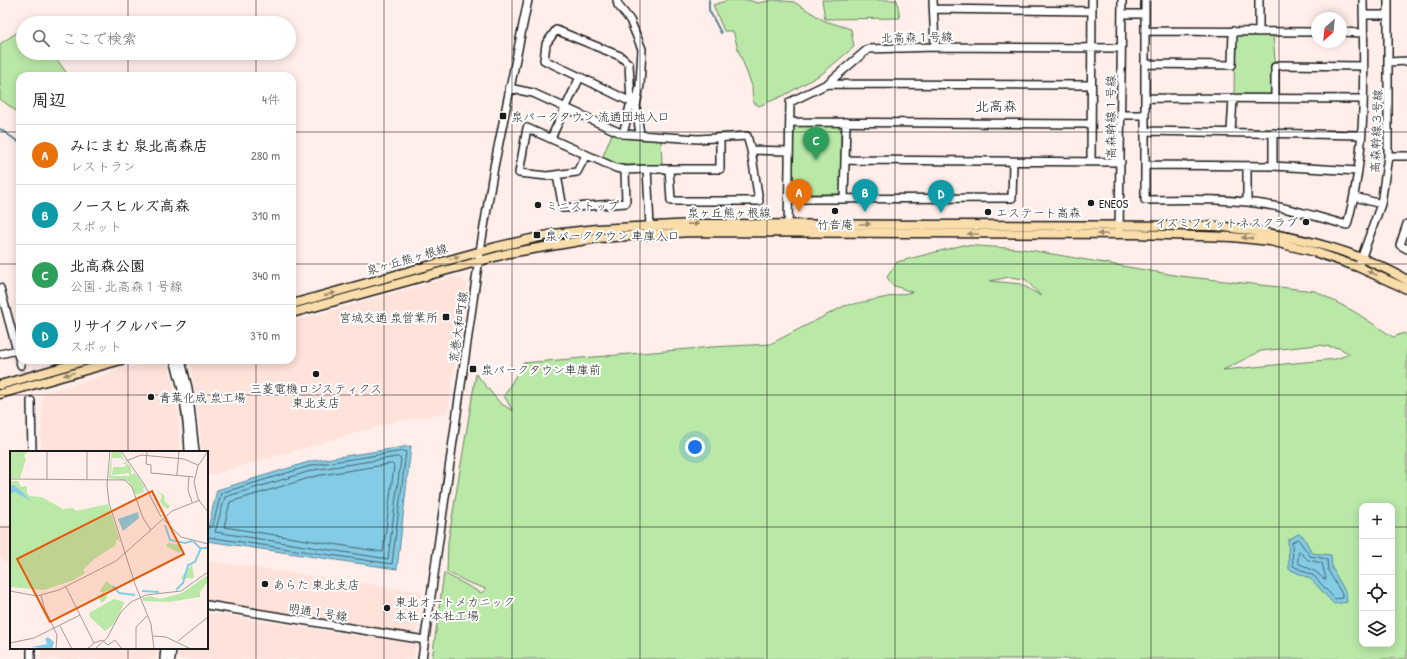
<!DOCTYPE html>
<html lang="ja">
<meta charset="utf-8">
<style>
:root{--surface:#fff;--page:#f6f6f6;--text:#202124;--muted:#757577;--line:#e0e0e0;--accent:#1c1c1c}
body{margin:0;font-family:"Patrick Hand","Klee One",sans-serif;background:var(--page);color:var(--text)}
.controls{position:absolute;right:12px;bottom:12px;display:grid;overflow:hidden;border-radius:8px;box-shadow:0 2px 10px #0003}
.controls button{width:36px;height:36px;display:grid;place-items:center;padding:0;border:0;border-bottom:1px solid var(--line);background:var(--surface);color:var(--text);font:20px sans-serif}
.compass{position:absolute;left:1311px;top:12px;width:36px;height:36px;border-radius:50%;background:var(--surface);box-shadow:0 2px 10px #0003;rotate:207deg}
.you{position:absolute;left:695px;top:447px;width:14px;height:14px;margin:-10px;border:3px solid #fff;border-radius:50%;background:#1a73e8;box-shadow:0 0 0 6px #1a73e833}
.badge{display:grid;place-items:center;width:26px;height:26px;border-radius:50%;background:var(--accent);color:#fff;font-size:13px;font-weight:700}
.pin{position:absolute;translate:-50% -33px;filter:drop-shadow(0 1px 2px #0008)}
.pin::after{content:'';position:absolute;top:21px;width:14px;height:12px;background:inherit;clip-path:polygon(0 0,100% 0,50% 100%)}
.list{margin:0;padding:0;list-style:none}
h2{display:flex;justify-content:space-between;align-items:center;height:52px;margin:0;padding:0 16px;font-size:17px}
h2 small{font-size:13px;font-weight:400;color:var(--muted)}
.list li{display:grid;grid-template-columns:26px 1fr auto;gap:12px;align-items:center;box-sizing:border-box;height:60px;padding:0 16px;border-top:1px solid var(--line)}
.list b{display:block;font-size:15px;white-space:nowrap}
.list p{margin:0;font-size:13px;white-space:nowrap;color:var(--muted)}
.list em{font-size:13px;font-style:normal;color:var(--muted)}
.icon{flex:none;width:22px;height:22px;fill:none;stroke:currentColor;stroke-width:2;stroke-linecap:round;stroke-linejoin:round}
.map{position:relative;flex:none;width:1407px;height:659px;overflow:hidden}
.search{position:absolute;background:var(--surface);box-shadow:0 2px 10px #0003;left:16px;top:16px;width:280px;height:44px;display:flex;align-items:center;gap:10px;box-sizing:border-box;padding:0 14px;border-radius:22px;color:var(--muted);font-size:15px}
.panel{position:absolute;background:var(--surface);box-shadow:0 2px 10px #0003;left:16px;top:72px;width:280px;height:292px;border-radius:12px}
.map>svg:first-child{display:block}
</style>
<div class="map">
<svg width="1407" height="659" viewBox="0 0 1407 659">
<rect width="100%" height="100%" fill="#ffeee9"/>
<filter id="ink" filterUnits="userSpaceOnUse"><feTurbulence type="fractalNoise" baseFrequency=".025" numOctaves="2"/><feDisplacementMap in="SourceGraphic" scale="8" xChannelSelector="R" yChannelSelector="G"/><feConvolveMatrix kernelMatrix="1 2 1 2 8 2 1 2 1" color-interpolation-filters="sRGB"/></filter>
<g filter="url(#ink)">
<path fill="#ffe2d9" d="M456,276L467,284L447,413L396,421L207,476V452H202L200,422L190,360H292V322Z
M158,360L168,364L178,413L179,452H41L43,393Z
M0,525H11V566L0,557Z
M207,561L422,592L416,634L207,602Z
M207,613L415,644L413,659H178L179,648H207Z
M41,648H157L155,659H41Z"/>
<path fill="#b9e8a7" stroke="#6a8262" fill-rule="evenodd" d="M729,0H748L758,3L774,0L794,2L825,21L851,29L854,47L823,73L785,95L759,106L753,102L752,86L738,49L733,31H724L713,5Z
M822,0H897L900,18L825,19Z
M23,31V53H52L69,76H20V114L0,99V44L16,33Z
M1238,33L1273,34L1275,61L1271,65V92L1268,96L1234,95L1235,37Z
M795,124H836L841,130V190L838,194H796L792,191L791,128Z
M612,134L621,137L661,139L662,165H619L602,158Z
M963,245L1023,249L1180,276L1315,291L1355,312L1393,337L1404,333L1407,336V659H432L444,573L481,593L486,589L467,582L447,572L448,542L476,374L500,403L513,411L504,396L523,363L712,347L770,344L844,306L912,292L892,285L887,277L897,262ZM1009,277L1025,279L1041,296L1021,284L990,281ZM1318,345L1339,348L1350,354L1336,359L1223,370L1261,351ZM1362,506H1392V644H1362Z"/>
<path fill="#84cbe5" stroke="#5a8595" d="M411,446L397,569L207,541V532L217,490L312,461Z
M1298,534L1303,536L1312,553L1331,555L1332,568L1346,593L1347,602L1334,604L1311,579L1289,569L1288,540Z"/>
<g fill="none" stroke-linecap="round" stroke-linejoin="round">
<path stroke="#46626c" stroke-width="1" d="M398,457L401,459L388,559L215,532L225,497L314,470Z
M392,464L394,466L383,552L224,527L230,502L316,476Z
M207,528L213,525L221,493L313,465L404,451L406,452L392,564L207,537
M1298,539L1310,556L1327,559L1328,570L1342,594V598L1335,599L1314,576L1293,566L1292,543Z
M1299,551L1308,560L1322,563L1326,579H1324L1316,572L1298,563Z"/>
<path stroke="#5a8595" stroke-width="2" d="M709,0V10L721,33
M0,129L20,143"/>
<path stroke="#ddceca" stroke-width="7" stroke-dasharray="7 3.5" stroke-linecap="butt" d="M21,365L31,401"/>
<defs>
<path id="minor" d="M617,0L618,5L630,20L642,49L640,85L636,106L640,134
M933,0L935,47
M1145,0V200C1190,199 1235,198 1279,207C1302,212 1325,219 1347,225C1367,153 1364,74 1363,0
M934,9L1092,11
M1122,14H1145
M1363,15H1388
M1145,31L1317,32
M1259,32V0
M1341,32L1363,33
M1388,62L1407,61
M1145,64L1232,65L1233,31
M580,77L631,102
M827,84L1091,85
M509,88L533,93L623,134
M1145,98L1362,99
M1275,99V67L1280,65L1363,66
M1121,115H1145
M790,122L1090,124
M1145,131L1361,135
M1231,132L1233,98
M551,138L580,77L544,60L546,44L556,30L620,56L629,64L631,102L623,134L698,139L747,136L751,150L789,151
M1388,156H1407
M845,160L1121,162
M1091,162L1092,0
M1145,165L1273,166L1358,171
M1273,166V133
M669,169L671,201H759L751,150
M625,170L647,169
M557,175L563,208L626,203L625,170L616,168L527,128L519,173L547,176L577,172L586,155
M1355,197L1381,204
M788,199L1012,198L1013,162
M844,199L846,122
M1247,202V166
M1407,224L1400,245L1407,249
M650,226L647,169H720V138
M788,230L790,102L827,84L868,49L935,47L1121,48
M1119,234L1122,0
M1360,262L1381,204L1388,156V0
M0,288L21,365
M0,354L17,350
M174,360C184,389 188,422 189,452
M181,360L188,388L195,452
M31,401L32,452
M207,605L425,640
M31,659V648
M164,659L165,648
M171,659L172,648
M422,659L480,251L494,167L528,0"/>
<path id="major" d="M292,304L496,247L553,234L597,229L693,224L1215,226C1281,233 1349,246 1407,280
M292,313L509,253L598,238L691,232L1135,234L1232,237L1270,241L1312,251L1358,267L1407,289
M0,385L87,360
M0,394L121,360"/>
</defs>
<use href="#minor" stroke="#1c1c1c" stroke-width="10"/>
<use href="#major" stroke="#1c1c1c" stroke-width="11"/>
<use href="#minor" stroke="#fff" stroke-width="7"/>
<use href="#major" stroke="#faddab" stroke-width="8"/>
</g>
<defs><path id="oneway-solid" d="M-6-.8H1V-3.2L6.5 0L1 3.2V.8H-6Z"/></defs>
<g fill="#96866b">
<use href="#oneway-solid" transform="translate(693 224) rotate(-1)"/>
<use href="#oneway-solid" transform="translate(865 224)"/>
<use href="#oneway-solid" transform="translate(973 234) rotate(180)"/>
<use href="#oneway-solid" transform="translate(1103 234) rotate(-180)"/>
<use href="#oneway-solid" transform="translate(1247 238) rotate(-174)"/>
<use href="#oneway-solid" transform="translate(454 258) rotate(-15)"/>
<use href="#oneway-solid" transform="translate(1372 273) rotate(-156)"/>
<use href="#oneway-solid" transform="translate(330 294) rotate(-16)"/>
<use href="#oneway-solid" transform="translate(69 374) rotate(165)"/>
</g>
</g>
<path fill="none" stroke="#1c1c1c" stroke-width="1" stroke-opacity="0.55" d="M128,0V23M256,0V23M384,0V659M512,0V659M640,0V659M767,0V659M895,0V659M1023,0V659M1151,0V659M1279,0V659M128,53V76M256,53V76M0,132H20M292,132H1407M0,264H20M292,264H1407M128,360V452M256,360V659M0,395H1407M0,527H11M207,527H1362M1392,527H1407M128,648V659"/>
<g fill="#1c1c1c" stroke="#fff" stroke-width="1.5">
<rect x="499" y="112" width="8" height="8" rx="2"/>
<circle cx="1091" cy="203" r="4"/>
<circle cx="538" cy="205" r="4"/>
<circle cx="835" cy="211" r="4"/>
<circle cx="988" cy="212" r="4"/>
<circle cx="1306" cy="222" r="4"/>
<rect x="533" y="231" width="8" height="8" rx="2"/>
<rect x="442" y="313" width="8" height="8" rx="2"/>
<rect x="469" y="365" width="8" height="8" rx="2"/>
<circle cx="316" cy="374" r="4"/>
<circle cx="151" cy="397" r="4"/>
<circle cx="265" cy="584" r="4"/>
<circle cx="387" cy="608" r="4"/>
</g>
<g text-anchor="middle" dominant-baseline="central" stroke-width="4" stroke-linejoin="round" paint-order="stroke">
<g font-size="12" fill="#1c1c1c" stroke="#fff">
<text transform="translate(917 37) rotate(-1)">北高森１号線</text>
<text transform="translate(1110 117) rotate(-90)">高森幹線１号線</text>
<text transform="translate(1376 131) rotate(-88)">高森幹線３号線</text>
<text x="729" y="212">泉ヶ丘熊ヶ根線</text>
<text transform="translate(407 259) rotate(-16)">泉ヶ丘熊ヶ根線</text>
<text transform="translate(458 327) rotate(-82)">荒巻大和町線</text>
<text transform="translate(318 612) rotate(9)">明通１号線</text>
</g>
<g font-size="12" fill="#1c1c1c" stroke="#fff" text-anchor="start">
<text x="511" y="116">泉パークタウン 流通団地入口</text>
<text x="1099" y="203">ENEOS</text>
<text x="546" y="205">ミニストップ</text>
<text x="996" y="212">エステート高森</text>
<text x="1298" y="222" text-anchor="end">イズミフィットネスクラブ</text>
<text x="835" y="224" text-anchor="middle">竹音庵</text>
<text x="545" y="235">泉パークタウン 車庫入口</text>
<text x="438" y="317" text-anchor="end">宮城交通 泉営業所</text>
<text x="481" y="369">泉パークタウン車庫前</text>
<text x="316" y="388" text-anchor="middle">三菱電機ロジスティクス<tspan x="316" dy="14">東北支店</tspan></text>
<text x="159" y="397">青葉化成 泉工場</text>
<text x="273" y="584">あらた 東北支店</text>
<text x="395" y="601">東北オートメカニック<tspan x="395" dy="14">本社・本社工場</tspan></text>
</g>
<g font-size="14" fill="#1c1c1c" stroke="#fff">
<text x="996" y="105">北高森</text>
</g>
</g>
<g transform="translate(10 451)">
<rect width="198" height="198" fill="#ffeee9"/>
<path d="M0,0H18L14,5L16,8L10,27H0ZM102,0H110L115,10L111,7H102L101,25H119V22L102,24L103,16H114L117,13L111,12L116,11L121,16V24L125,22L135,36L133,38L134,41L126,44L118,30L99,27ZM0,30H8L11,36L17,35V42L20,45L32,46L53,58L63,57L66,60L98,53L110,90L106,89V94L84,108L73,119L75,122L64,129L34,139L0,136ZM145,39L154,44L155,51L160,55L158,58L153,55L150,50L152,45ZM158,92L172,94L171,100L169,102L156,95ZM182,113L184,127L171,128L173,124ZM198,124V130L190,141V146L159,151L133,150L132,147L141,145L150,148L172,142ZM96,130L106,137L94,141L98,146L92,152L87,145L93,142L90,140ZM104,148L114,151L113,155L104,173L95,180L80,166L79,162Z" fill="#b9e8a7"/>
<path d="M4,34L13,42L21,50L5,41L0,43V35ZM128,61L129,67L113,80L108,68ZM38,186L44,191L42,198L21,196L37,193L35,188Z" fill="#84cbe5"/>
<path fill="none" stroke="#84cbe5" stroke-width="2" d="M155,74L160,89L175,92L182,90M183,90L190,97H198M103,135L109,142L125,144M166,139L173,132L178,114L185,111L191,97M132,140L149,141"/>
<path fill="none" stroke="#a49a97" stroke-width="1" d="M37,0V29M100,0L97,34L99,52L125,133L141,173L144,198M111,0L134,33L151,66M137,0L136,13L141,14V22L184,26M198,0L188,15L184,31L188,48L198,61M116,10L131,4L174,8L188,14M167,24L169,0M179,25L178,39L182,51M0,28L115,29L122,36L133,67L141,79M77,29V0M154,69L171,86L198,93M56,136L84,192L77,198M0,140L27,145L49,139L106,110L162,60L190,49M31,144L34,156L47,184L46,198M0,159V175M50,175L62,198M143,185L156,186L181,198M168,190L198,166M0,192L24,187L70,164M84,192L92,189L98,194L105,189L112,198M85,198L97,187L111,161L121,151L136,144L171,140L198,121M126,198V176L138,164"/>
<path fill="#e8590c" fill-opacity="0.15" stroke="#e8590c" stroke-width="2" d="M142,40L174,103L40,171L7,108Z"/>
<rect width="198" height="198" fill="none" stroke="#1c1c1c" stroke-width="2"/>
</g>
</svg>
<div class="controls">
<button>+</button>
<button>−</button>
<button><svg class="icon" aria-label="locate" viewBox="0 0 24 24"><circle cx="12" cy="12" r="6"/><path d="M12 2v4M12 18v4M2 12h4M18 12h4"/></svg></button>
<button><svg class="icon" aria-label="layers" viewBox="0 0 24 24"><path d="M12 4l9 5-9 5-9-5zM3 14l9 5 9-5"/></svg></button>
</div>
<svg class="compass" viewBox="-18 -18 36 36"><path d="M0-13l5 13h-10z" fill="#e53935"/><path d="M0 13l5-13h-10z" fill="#757577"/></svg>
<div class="you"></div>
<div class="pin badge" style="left:799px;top:212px;background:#e8710a">A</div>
<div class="pin badge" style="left:865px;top:212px;background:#0f9aa8">B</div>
<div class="pin badge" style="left:816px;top:160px;background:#2e9e5b">C</div>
<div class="pin badge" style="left:941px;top:213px;background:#0f9aa8">D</div>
<div class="search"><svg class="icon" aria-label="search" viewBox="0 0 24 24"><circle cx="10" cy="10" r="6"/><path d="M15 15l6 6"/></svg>ここで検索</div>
<section class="panel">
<h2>周辺<small>4件</small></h2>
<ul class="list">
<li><span class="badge" style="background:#e8710a">A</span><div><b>みにまむ 泉北高森店</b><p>レストラン</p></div><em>280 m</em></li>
<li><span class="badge" style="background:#0f9aa8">B</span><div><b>ノースヒルズ高森</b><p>スポット</p></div><em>310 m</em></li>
<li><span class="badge" style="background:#2e9e5b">C</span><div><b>北高森公園</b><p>公園 · 北高森１号線</p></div><em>340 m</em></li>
<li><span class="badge" style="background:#0f9aa8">D</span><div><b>リサイクルパーク</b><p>スポット</p></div><em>370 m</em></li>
</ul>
</section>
</div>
